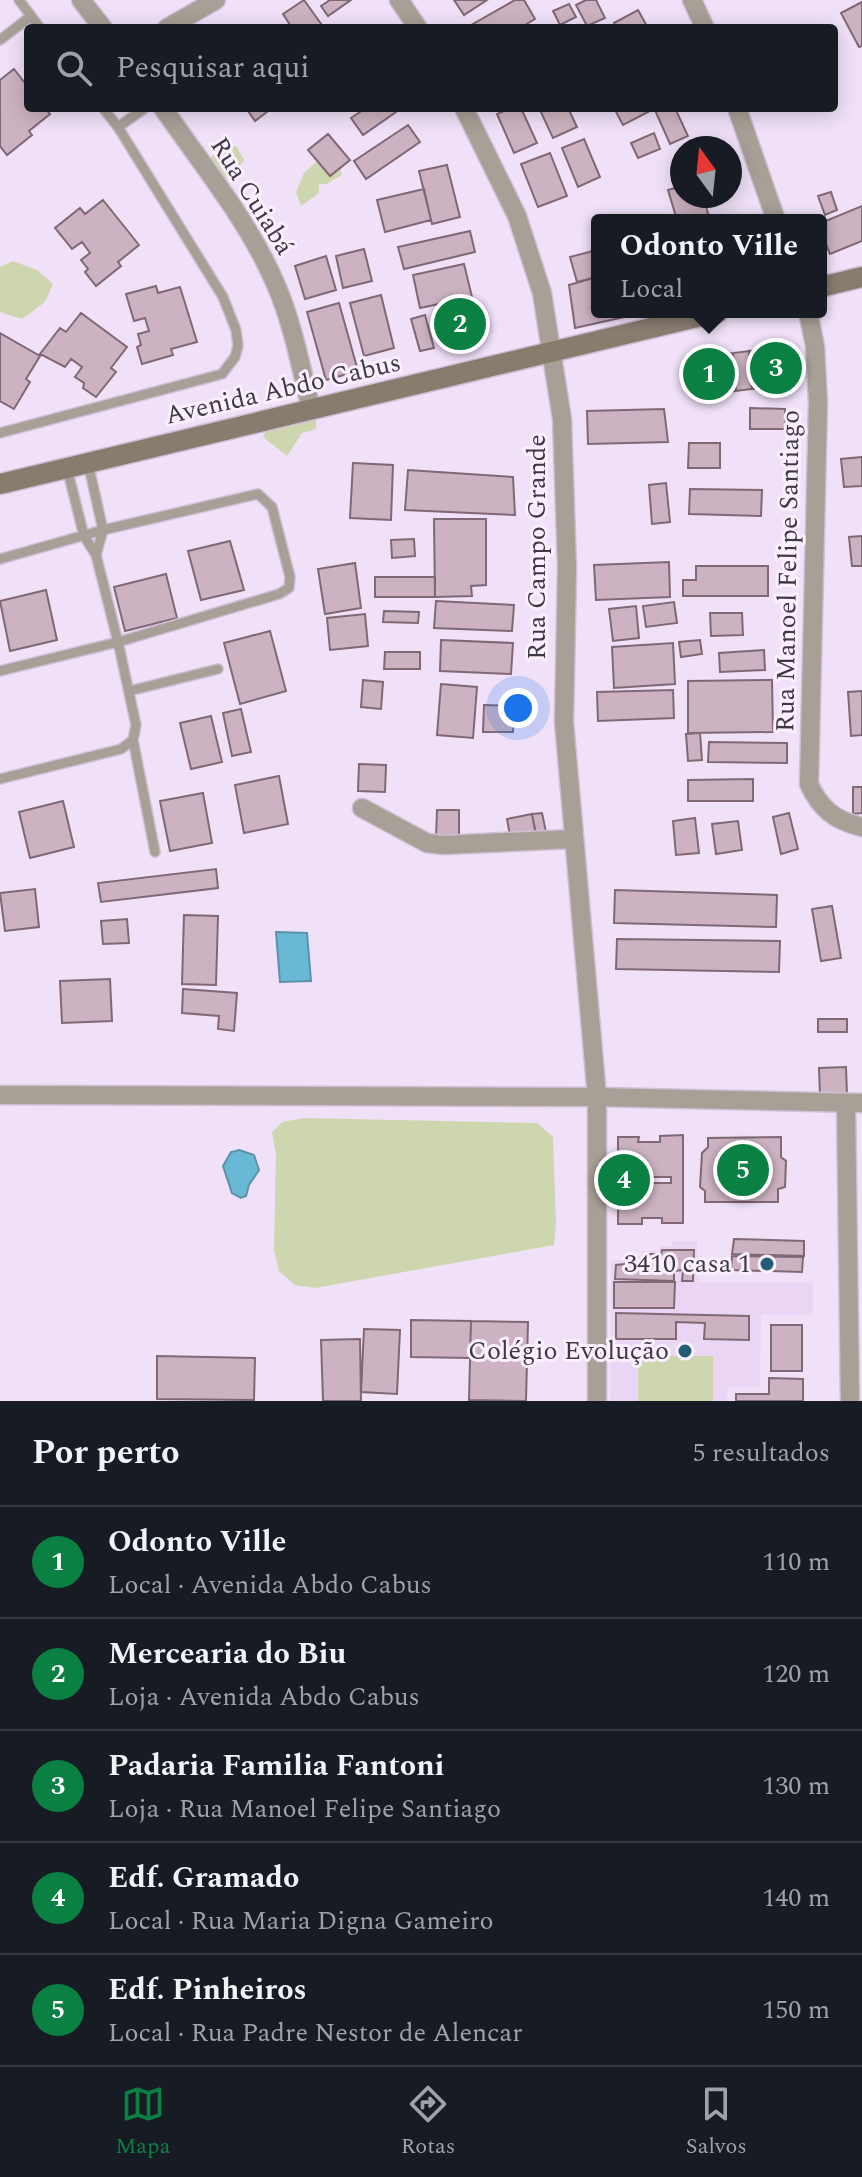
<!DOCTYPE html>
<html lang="pt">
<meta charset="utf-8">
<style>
:root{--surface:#171b24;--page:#242831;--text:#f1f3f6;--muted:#9ea1a6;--line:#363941;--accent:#0b8043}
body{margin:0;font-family:Spectral,serif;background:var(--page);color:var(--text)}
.compass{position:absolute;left:670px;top:136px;width:72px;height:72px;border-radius:50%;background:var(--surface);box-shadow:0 4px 20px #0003;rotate:345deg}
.you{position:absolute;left:518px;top:708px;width:28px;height:28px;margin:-20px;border:6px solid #fff;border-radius:50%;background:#1a73e8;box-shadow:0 0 0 12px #1a73e833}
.badge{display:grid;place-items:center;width:52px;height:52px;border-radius:50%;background:var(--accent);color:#fff;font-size:26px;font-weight:700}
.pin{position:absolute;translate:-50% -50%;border:4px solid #fff;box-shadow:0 2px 8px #0006}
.popup{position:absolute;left:591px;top:214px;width:236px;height:104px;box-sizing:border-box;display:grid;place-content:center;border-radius:8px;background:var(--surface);filter:drop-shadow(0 2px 6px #0005);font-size:26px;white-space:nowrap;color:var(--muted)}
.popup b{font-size:30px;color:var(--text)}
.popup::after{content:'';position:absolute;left:50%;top:100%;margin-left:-16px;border:16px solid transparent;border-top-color:var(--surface)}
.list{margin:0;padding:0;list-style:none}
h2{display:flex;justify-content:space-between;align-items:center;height:104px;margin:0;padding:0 32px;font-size:34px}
h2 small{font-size:26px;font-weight:400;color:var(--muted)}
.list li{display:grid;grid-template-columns:52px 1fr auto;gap:24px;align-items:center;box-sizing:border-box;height:112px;padding:0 32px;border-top:2px solid var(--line)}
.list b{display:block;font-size:30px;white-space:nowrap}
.list p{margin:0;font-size:26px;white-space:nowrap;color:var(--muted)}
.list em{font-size:26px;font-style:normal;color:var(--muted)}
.icon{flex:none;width:44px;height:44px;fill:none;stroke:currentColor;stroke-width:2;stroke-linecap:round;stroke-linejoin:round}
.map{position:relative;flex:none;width:862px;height:1401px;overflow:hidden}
.search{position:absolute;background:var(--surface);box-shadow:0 4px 20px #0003;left:24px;right:24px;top:24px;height:88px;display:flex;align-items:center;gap:20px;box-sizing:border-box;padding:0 28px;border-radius:8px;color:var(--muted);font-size:30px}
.sheet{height:664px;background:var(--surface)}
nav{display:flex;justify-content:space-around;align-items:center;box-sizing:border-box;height:112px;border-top:2px solid var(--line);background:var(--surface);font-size:22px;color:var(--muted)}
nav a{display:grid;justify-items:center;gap:4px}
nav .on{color:var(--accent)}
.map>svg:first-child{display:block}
</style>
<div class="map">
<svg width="862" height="1401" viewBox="0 0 862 1401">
<rect width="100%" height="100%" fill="#f0e1f8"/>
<path fill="#ead6f4" d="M485,299L494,332L434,348L425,315Z
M673,1241H697L698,1282L813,1283V1315H761L760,1387H728L727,1401H610L611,1260H625L626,1256H642V1251H659V1246H672Z"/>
<path fill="#ced6af" d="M236,146L244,160L232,177L208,182L203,166L221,147Z
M322,157L338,162L342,175L326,184H319V193L301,206L296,192L304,173Z
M13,261L37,270L53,284L45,302L22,319L0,312V267Z
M275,413L316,416V429L302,433L287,456L263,437Z
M304,1118L537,1123L553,1137L556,1224L554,1245L315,1288L295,1285L279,1271L274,1250L276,1154L272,1133L282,1122Z
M638,1356H713V1401H638Z"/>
<path fill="#69b8d5" stroke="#5c92a9" stroke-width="2" d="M276,932L307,933L311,981L280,982Z
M239,1150L254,1155L259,1170L249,1185L246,1196L241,1198L232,1193L223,1166L231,1152Z"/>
<path fill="#cdb3c1" stroke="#806875" stroke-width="2" fill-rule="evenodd" d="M304,0L324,28H292L283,14Z
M330,0H351L328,16L321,6Z
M454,0H487L464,15Z
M515,0H524L535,19L520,28H466Z
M586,0H596L605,18L587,26L576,5Z
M862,2V46L859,47L841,13Z
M569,4L576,17L560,25L553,11Z
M638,10L648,28H617L614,23Z
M14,69L28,87V108H45L50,114L29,131L32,135L7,155L0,146V80Z
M246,108H272L255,121Z
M366,108H393L396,112L363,135L351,118Z
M511,108H521L537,143L514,153L497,114Z
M539,108H568L577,127L553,138Z
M614,108H646L648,112L623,125Z
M654,108H675L688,136L670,144Z
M408,125L420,142L366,179L354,161Z
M654,133L660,149L638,158L631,143Z
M328,134L350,160L330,176L308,150Z
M584,139L600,177L578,187L562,148Z
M550,153L567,196L538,207L521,164Z
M447,165L460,217L432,224L419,171Z
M682,186V196H703L709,217L677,220L668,190Z
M424,189L431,220L385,232L377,200Z
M831,192L837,210L825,215L818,196Z
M103,200L139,245L118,262L121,266L96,286L85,272L88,269L81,260L90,253L82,242L72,249L55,228L80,208L85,214Z
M862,206V241L830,254L821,232V223Z
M470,231L475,252L404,269L398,247Z
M364,249L372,281L343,288L336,256Z
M593,251L597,277L577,282L570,257Z
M326,256L336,290L305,299L295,266Z
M464,264L472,297L420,308L413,275Z
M597,277V312H647L575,328L569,285Z
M156,286L158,293L180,287L197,342L171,349L173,355L142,364L137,347L141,345L138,334L149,331L145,318L134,321L126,294Z
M381,295L394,348L364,356L350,303Z
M339,303L358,371L326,380L307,312Z
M81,313L127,347L111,368L116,372L96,397L83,388L84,383L75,377L82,367L71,359L65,367L40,354L60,328L66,332Z
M425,315L434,348L420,351L411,319Z
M0,333L40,356L26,379L30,382L14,409L0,401Z
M783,347L787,386L769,388L765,350Z
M765,350L769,388L752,389L749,351Z
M749,351L752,389L736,391L733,353Z
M733,353L736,391L724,392L720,354Z
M720,354L724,392L697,395L693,357Z
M750,408L785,409V429H750Z
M664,409L668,442L588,444L587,411Z
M689,443H720V468H688Z
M862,457V486L844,487L841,459Z
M353,463L393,465L391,520L350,518Z
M408,470L513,477L515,515L405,510Z
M666,483L670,522L652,524L649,485Z
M690,489L762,490L761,516L689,514Z
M434,519H486V585L471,586L472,596L435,597Z
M862,536V566H852L849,537Z
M414,539L415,556L392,558L391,540Z
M230,541L244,590L201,600L188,551Z
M669,562L670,597L596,600L594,565Z
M355,563L361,608L325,614L318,569Z
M696,566H768V596H683V580H696Z
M166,574L177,618L125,631L114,587Z
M375,577H435V597H375Z
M46,590L57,640L10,651L0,601Z
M436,601L514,605L512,631L434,628Z
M674,602L677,623L646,627L643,606Z
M636,606L639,638L613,641L609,609Z
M384,611L419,612L418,623L383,622Z
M710,613H742L743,635L711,636Z
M365,614L368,646L330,650L327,618Z
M270,631L286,691L240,704L224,643Z
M441,640L513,643L511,674L440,671Z
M700,640L702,654L681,657L679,642Z
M673,643L675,684L614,688L612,647Z
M764,650L765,670L720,672L719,653Z
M385,652H420V669H384Z
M363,680L383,682L381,709L361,707Z
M772,680L773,732L688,733V681Z
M441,684L477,687L473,738L437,735Z
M673,690L674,718L598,721L597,692Z
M862,691V735L851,736L848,692Z
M484,705L514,706L513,732H483Z
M241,709L251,752L232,756L223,713Z
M211,716L222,762L191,769L180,723Z
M700,733L702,760L688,761L686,734Z
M709,742L787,743V763L708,762Z
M359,764L386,765L385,792L358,791Z
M279,776L288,824L244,833L235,785Z
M753,779V801H688V780Z
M853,787H862V813L853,814Z
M203,793L212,843L170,851L160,801Z
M63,801L74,847L30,858L19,812Z
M437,810H459V838H436Z
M542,813L546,832L536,834L532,814Z
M789,813L798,849L781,854L773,817Z
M532,814L536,836L511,841L507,819Z
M695,818L699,853L676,855L673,821Z
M738,821L742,850L716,854L712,824Z
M216,869L218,888L101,902L98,883Z
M35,889L39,927L5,931L0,893Z
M615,890L777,895L776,927L614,923Z
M832,906L841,958L821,961L812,909Z
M184,915L218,916L216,985L182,984Z
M127,919L129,943L103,944L101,921Z
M617,939L780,941L779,972L616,969Z
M110,979L112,1021L62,1023L60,981Z
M183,989L237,993L234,1031L218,1029L219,1016L182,1013Z
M818,1019H847V1032H818Z
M846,1067L847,1095H820L819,1068Z
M683,1135V1223H662V1218H642V1224H618V1137H639L638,1142H660V1136ZM631,1177H671V1183H631Z
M781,1137V1157L786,1161L785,1187L778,1189V1202H705V1191L700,1187L702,1153L708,1147V1138Z
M734,1239L804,1241V1256L732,1254Z
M662,1250H694L693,1281H682L683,1270L674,1271V1281L615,1279L616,1265L647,1262V1254H661Z
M732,1256L803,1257L802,1272L731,1270Z
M614,1282H675L674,1308H614Z
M616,1313L749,1316V1340L704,1339L705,1323L676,1322V1339H616Z
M411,1320L471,1321L470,1358L411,1357Z
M471,1321L528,1322L526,1401L469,1400Z
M771,1325H802V1371H771Z
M364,1329L400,1330L397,1394L361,1392Z
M360,1339L361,1401H323L321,1340Z
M157,1356L255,1358L254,1400L157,1399Z
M769,1378L803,1379V1401H736V1394H769Z"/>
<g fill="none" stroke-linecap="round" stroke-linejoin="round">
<defs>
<path id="service" d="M19,0L40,28
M0,40L31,16
M118,127L145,108
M0,433L222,374L235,357L238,346L236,330L223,297L118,127L103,108
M88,463L103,530L96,555
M0,559L103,530L258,494L272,507L290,577L289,588L279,594L118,642L0,671
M129,691L218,669
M133,740L155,852
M0,779L121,749L133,740L136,725L118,642L96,555L84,536L67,468"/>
<path id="minor" d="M81,0L103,28
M399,0L418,28
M692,0L705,28
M167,28L216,0
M163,108C202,165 249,221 276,285C293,324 301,368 311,409
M464,108L517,216L542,293L562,419L567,567L564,722L597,1097V1401
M737,108L776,220
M808,312L815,346L818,403L809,784C820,809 836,821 862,827
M362,808L427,843L443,845L572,839
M0,1095L597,1097L862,1103
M846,1103L850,1401"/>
<path id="secondary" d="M821,287L862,277
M0,484L718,312"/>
</defs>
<use href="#service" stroke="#cdbfd4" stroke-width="12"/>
<use href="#minor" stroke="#cdbfd4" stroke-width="21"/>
<use href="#secondary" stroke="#cdbfd4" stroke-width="23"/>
<use href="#service" stroke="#a89f96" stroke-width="9"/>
<use href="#minor" stroke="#a89f96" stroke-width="18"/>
<use href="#secondary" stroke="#887c6f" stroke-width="20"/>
</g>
<g fill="#225d75" stroke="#faf0ff" stroke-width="3">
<circle cx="767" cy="1264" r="8"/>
<circle cx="685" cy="1351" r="8"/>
</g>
<g text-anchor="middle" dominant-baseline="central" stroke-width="6" stroke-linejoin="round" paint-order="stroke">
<g font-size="26" fill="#3f3943" stroke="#faf0ff">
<text transform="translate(252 196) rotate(58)">Rua Cuiabá</text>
<text transform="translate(283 389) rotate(-13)">Avenida Abdo Cabus</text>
<text transform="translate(537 547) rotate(-90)">Rua Campo Grande</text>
<text transform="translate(788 571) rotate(-89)">Rua Manoel Felipe Santiago</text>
</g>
<g font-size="26" fill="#3f3943" stroke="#faf0ff" text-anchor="end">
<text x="751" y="1264">3410 casa 1</text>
<text x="669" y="1351">Colégio Evolução</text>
</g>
</g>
</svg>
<svg class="compass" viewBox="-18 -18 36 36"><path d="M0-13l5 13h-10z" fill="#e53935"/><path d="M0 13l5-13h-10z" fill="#9ea1a6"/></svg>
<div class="you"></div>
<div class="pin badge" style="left:709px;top:374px">1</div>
<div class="popup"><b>Odonto Ville</b>Local</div>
<div class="pin badge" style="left:460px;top:324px">2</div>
<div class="pin badge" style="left:776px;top:368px">3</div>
<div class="pin badge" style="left:624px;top:1180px">4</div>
<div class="pin badge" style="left:743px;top:1170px">5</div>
<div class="search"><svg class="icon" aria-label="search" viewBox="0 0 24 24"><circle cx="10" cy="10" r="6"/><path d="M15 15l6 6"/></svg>Pesquisar aqui</div>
</div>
<section class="sheet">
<h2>Por perto<small>5 resultados</small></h2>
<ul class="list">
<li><span class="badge">1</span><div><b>Odonto Ville</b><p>Local · Avenida Abdo Cabus</p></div><em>110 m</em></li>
<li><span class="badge">2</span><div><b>Mercearia do Biu</b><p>Loja · Avenida Abdo Cabus</p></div><em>120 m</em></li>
<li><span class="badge">3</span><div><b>Padaria Familia Fantoni</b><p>Loja · Rua Manoel Felipe Santiago</p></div><em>130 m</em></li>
<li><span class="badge">4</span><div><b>Edf. Gramado</b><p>Local · Rua Maria Digna Gameiro</p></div><em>140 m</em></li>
<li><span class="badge">5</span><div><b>Edf. Pinheiros</b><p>Local · Rua Padre Nestor de Alencar</p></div><em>150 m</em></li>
</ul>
</section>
<nav>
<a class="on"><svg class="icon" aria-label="map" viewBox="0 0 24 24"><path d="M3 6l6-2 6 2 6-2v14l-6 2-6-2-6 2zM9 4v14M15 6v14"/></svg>Mapa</a>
<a><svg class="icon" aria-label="directions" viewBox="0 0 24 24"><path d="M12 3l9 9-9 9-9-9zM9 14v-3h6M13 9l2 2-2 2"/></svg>Rotas</a>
<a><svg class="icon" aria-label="saved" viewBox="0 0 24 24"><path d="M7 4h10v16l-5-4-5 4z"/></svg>Salvos</a>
</nav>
